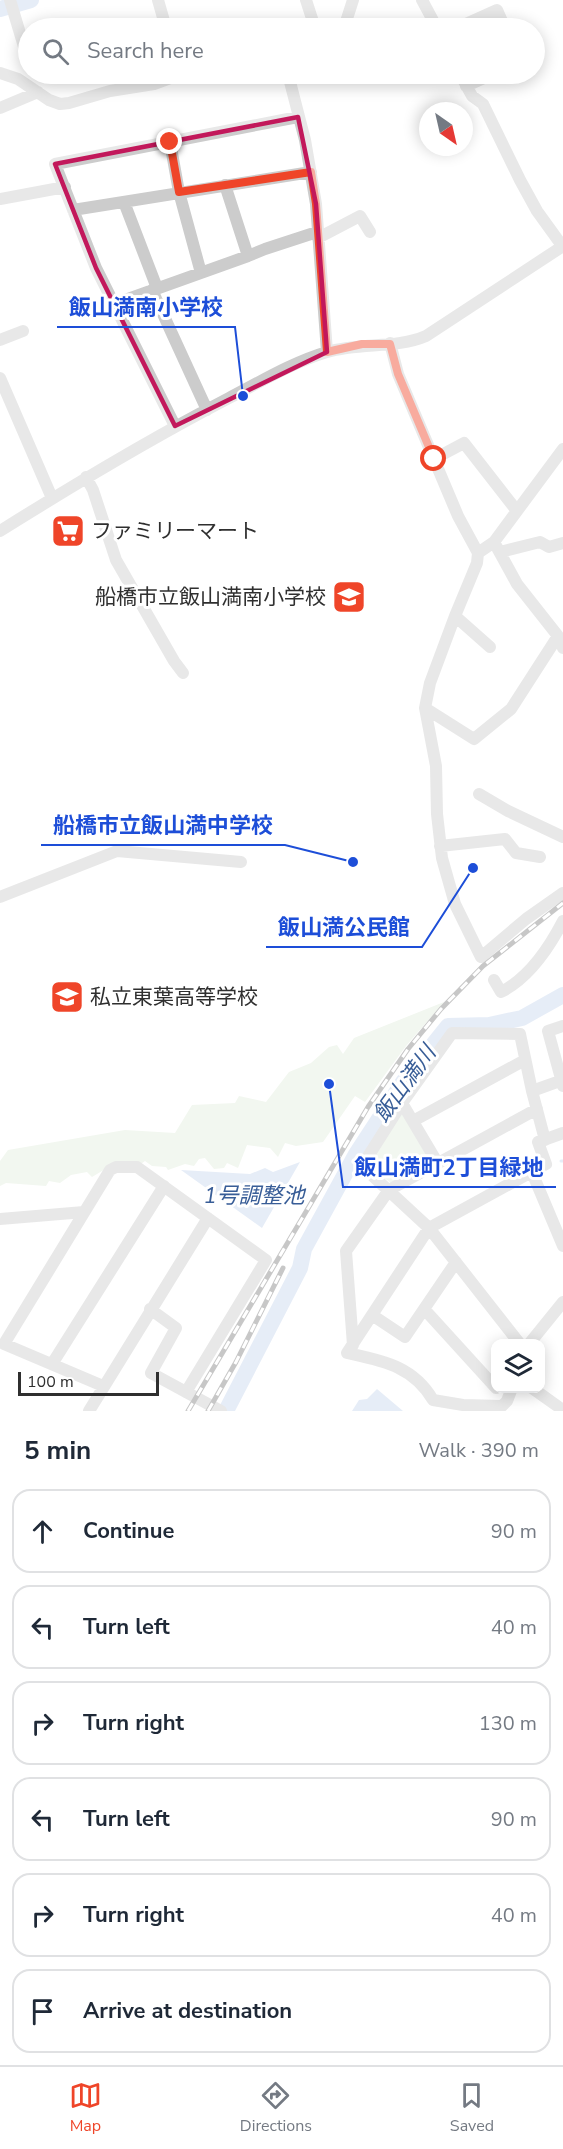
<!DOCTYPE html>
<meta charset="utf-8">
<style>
:root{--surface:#fff;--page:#f6f6f7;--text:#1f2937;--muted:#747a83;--line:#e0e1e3;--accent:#ef4529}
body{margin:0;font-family:"Nunito Sans","Noto Sans JP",sans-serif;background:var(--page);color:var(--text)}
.controls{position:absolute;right:18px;bottom:18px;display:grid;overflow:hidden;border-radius:12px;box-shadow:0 3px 15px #0003}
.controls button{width:54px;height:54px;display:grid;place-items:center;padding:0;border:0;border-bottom:2px solid var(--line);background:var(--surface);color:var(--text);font:30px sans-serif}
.compass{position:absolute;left:419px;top:102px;width:54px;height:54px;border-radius:50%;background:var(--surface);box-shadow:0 3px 15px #0003;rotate:146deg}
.scale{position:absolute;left:18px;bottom:15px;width:141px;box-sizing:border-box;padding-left:6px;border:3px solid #2f2f2f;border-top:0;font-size:16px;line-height:21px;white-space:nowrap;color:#2f2f2f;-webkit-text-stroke:4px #fff;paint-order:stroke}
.stop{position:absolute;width:18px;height:18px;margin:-14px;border:4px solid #ef4529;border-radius:50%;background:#fff}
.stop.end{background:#ef4529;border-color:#fff;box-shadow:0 2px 6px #0008}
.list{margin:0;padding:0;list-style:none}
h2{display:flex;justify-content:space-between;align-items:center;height:78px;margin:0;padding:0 24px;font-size:26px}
h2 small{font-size:20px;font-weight:400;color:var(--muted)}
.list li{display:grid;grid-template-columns:39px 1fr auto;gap:18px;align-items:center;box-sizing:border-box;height:84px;margin:0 12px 12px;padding:0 12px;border:2px solid var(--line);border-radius:18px}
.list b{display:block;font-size:22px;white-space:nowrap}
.list em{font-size:20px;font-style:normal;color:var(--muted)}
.icon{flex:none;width:33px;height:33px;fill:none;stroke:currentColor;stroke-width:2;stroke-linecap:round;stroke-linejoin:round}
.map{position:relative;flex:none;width:563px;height:1411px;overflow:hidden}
.search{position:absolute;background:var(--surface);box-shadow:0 3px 15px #0003;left:18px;right:18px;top:18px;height:66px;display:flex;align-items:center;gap:15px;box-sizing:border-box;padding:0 21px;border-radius:33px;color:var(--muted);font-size:22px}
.sheet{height:654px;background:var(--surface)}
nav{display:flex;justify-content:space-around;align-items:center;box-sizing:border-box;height:84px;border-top:2px solid var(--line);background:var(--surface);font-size:16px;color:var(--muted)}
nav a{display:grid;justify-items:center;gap:3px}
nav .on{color:var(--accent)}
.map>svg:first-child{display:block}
</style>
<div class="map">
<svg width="563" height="1411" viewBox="0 0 563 1411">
<rect width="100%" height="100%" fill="#fff"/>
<path fill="#e2eddd" d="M444,1002L406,1046L365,1102L355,1096L323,1142L296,1146L285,1143L278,1157L270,1148L247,1145L238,1168L227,1163L224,1168L214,1169L205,1158L199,1159L194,1166L185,1164L168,1170L166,1167L152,1166L145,1161L138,1166L107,1168L92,1177L87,1172L71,1175L60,1183L49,1181L46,1186L6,1183L0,1186V1161L8,1150L125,1130L175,1133L192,1105L235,1103L239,1096L266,1102L289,1072L311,1063L329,1047L337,1045L343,1054L354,1038Z
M400,1112H405L431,1159L428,1162L392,1184L372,1168L369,1161Z"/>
<path fill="#c8d7ee" d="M300,1162L262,1228L181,1170L250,1174L265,1168L273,1172Z
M377,1389L403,1411H352L359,1400L367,1399Z"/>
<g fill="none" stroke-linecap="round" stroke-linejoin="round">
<path stroke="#c8d7ee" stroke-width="3" d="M561,1161H563"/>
<path stroke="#c8d7ee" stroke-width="16" d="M0,9L31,0
M226,1411L300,1268L304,1249L356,1154L403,1082L448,1026L489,1025L522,1018L563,995"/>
<path stroke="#ccc" stroke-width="12" d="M10,0L28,60
M158,0L166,28
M306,0L315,28
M422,0L437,28
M205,28L212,26
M344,28L353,0
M457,28L497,10L505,28
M0,73L18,79L49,100L60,104L69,103L110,91L154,84L181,74
M288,74L305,140L316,204L327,352
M460,74L472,96L483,104L520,180L537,211L563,247
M466,86L493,74
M0,108L38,92
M170,142L179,192L201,273
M225,185L248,256
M0,199L65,187
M124,202L157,288
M73,210L311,172
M318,238L360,216L370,232
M152,290L207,410
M114,304L248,256L265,249L317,232
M0,340L23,331
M390,343L398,374L458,516L478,553L477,563L455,616L430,683L425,708L436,766L437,814L442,858L455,904L481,957L526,919L563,893
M0,378L52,498
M175,426L96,268L55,164L298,117
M434,459L464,443L517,511
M86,477L93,490L116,560L174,661L183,673
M0,531C75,484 150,439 229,398C260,382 293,362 327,352C360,342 396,349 426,336L563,246
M494,542L517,584L558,636L563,648
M500,552L540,542L549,547L563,543
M478,553L494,542L563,449
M455,616L490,647
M425,708L474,739L511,709L558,636
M479,794L508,811L563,837
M440,846L505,839L516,853L540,857
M0,897L117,851L241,862
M494,980L501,992C529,978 549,948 563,921
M563,1026L548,1031L563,1086
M532,1091L563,1080
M402,1103L437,1162
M413,1121L525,1060
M531,1170L563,1246
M0,1219L84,1212
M150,1309L176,1328L151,1373L221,1411
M425,1310L496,1388
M372,1315L405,1337L456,1262
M520,1344L429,1228L362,1166L402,1103L452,1033L520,1034L532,1091L545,1140
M529,1344L563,1302
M353,1345L346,1251L389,1190L537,1109
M52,1364L164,1186
M103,1386L4,1344L110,1170L116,1167H137L266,1260L186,1392
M512,1388L507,1401L502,1406L463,1405L433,1400C413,1366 383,1361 347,1353L429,1228L546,1164L538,1142L563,1133
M532,1388L563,1410
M89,1411L208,1218"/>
<defs>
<path id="rail" d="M188,1411L368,1107L408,1049L441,1009L483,966L563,903
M208,1411L236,1362L283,1268"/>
</defs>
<use href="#rail" stroke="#848484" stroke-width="5"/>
<use href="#rail" stroke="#fff" stroke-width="3" stroke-dasharray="9" stroke-linecap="butt"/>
</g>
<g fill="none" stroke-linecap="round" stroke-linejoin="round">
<path stroke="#ef4529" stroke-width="8" d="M170,142L179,192L311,172L316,204L327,352L362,344H390L398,374L434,459"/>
</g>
<path d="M0 0H563V1411H0ZM298,117L316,204L327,352L175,426L96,268L55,164Z" fill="#fff" fill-opacity=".55" fill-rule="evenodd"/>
<path fill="none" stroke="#c2185b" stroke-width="4.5" stroke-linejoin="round" d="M298,117L316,204L327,352L175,426L96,268L55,164Z"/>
<defs>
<symbol id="supermarket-square" viewBox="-11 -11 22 22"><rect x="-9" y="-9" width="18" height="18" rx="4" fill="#ef4529" stroke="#fff"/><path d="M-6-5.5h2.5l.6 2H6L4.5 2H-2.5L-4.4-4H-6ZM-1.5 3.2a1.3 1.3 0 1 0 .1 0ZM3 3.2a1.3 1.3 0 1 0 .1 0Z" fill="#fff"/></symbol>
<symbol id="school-square" viewBox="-11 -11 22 22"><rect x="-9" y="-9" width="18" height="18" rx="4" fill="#ef4529" stroke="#fff"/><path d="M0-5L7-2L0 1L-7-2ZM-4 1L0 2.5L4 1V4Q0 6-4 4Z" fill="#fff"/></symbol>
</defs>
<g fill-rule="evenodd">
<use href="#supermarket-square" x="49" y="512" width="38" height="38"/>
<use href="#school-square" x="330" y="578" width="38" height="38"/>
<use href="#school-square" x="48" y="978" width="38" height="38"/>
</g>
<g text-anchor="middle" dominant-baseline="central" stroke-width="6" stroke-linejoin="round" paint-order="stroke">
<g font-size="21" fill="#2f2f2f" stroke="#fff" text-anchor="start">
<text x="91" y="531">ファミリーマート</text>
<text x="326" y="597" text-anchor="end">船橋市立飯山満南小学校</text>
<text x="90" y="997">私立東葉高等学校</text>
</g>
<g font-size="22" font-style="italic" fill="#385d97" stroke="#fff">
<text transform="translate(405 1084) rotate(-54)">飯山満川</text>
<text x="254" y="1196">1号調整池</text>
</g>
</g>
<path fill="none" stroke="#1d4ed8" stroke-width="2" d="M243 396L235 327H57M353 862L285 845H41M473 868L422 947H266M329 1084L343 1187H556"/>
<g fill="#1d4ed8" stroke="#fff" stroke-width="2">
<circle cx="243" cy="396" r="6"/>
<circle cx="353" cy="862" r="6"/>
<circle cx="473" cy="868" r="6"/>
<circle cx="329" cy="1084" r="6"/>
</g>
<g font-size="22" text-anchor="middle" font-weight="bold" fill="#1d4ed8" stroke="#fff" stroke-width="6" stroke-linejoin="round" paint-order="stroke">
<text x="146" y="315">飯山満南小学校</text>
<text x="163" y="833">船橋市立飯山満中学校</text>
<text x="344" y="935">飯山満公民館</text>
<text x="449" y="1175">飯山満町2丁目緑地</text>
</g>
</svg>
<div class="controls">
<button><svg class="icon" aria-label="layers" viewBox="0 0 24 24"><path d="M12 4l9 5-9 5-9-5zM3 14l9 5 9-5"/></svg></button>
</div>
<svg class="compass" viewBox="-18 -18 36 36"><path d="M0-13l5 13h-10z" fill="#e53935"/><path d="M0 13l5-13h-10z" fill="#747a83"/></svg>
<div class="scale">100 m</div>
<div class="stop" style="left:434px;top:459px"></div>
<div class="stop end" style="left:170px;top:142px"></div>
<div class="search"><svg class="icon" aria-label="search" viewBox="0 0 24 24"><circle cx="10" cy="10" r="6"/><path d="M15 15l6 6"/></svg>Search here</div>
</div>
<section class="sheet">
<h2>5 min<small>Walk · 390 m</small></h2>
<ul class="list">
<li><svg class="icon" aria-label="ahead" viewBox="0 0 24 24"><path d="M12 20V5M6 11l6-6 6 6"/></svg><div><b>Continue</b></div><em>90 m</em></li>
<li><svg class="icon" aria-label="left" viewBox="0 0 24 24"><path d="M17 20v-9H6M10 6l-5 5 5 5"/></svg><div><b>Turn left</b></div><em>40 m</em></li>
<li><svg class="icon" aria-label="right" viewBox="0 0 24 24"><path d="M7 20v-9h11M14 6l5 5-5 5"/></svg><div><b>Turn right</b></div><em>130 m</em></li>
<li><svg class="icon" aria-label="left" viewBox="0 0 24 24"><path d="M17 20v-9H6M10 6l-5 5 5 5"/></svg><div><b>Turn left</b></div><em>90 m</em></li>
<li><svg class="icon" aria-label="right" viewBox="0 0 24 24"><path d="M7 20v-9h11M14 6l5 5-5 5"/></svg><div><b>Turn right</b></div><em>40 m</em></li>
<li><svg class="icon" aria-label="arrive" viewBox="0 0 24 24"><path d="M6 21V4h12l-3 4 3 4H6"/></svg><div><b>Arrive at destination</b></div></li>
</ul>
</section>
<nav>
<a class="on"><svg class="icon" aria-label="map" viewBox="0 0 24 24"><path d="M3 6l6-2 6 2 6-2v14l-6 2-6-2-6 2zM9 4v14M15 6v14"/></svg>Map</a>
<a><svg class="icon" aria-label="directions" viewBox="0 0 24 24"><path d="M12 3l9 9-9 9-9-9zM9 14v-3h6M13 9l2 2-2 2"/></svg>Directions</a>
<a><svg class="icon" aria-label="saved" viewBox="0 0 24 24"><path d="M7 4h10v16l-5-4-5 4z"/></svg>Saved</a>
</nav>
